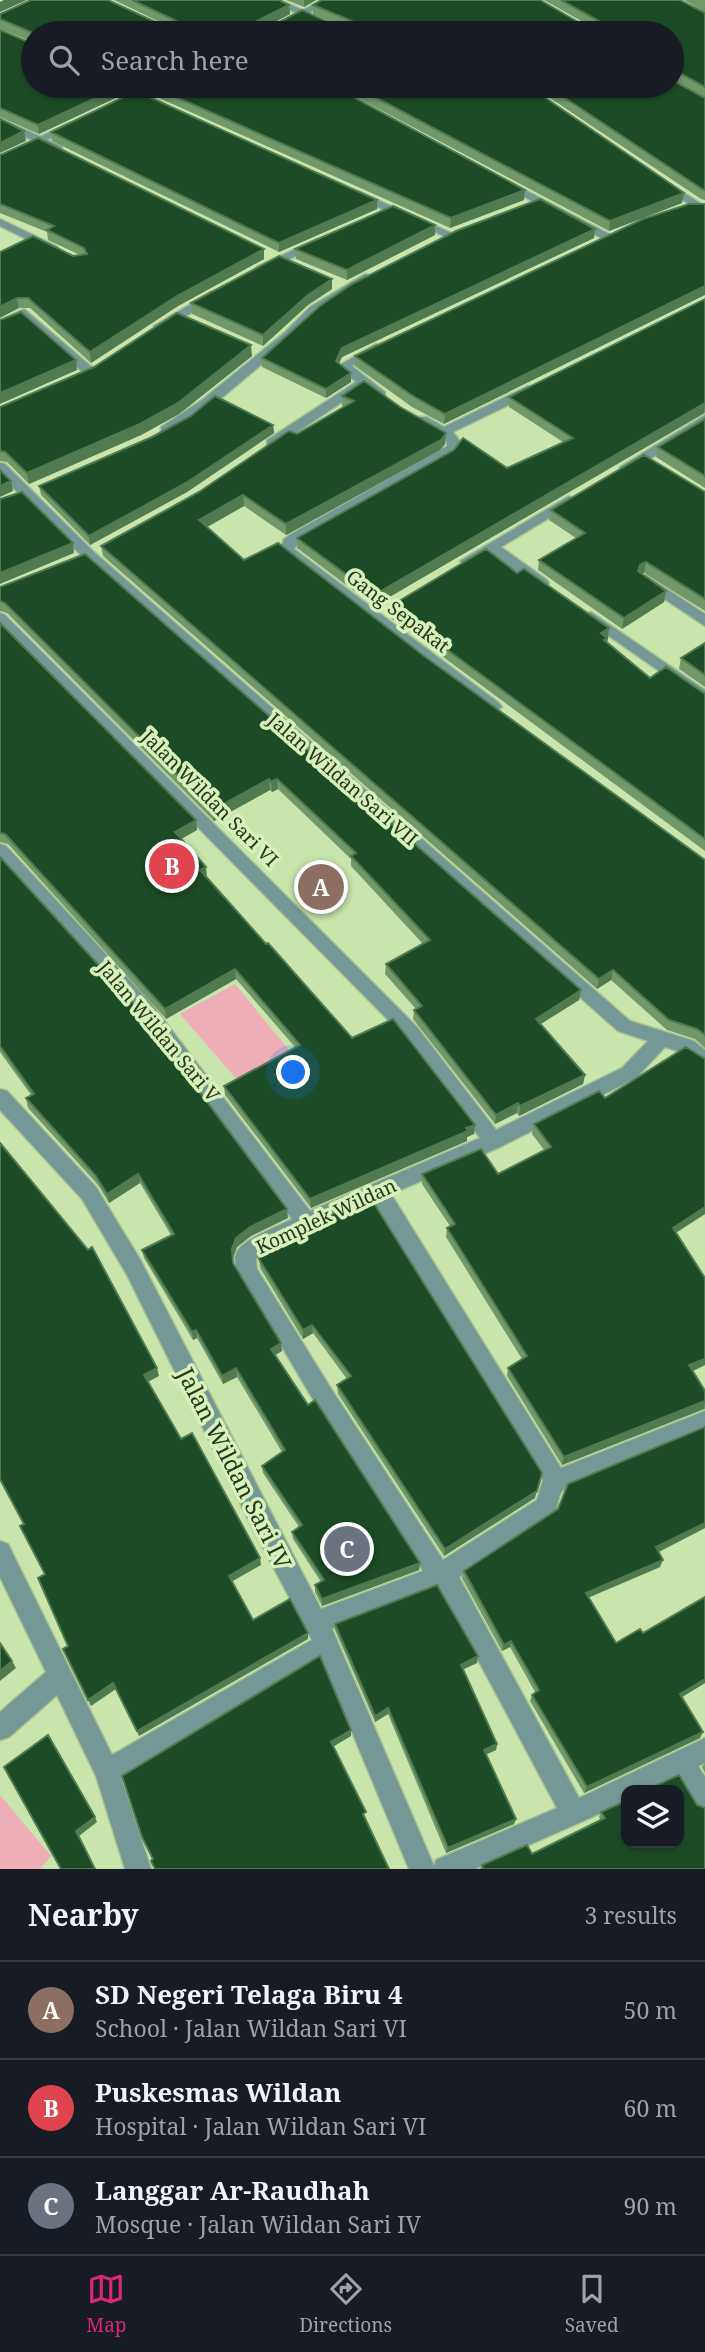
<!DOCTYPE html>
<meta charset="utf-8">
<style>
:root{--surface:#171b24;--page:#242831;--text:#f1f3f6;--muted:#9ea1a6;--line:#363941;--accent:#db2777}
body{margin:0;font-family:"Noto Serif",serif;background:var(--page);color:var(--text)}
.controls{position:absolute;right:21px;bottom:21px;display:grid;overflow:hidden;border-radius:14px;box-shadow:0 2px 5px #0004}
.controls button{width:63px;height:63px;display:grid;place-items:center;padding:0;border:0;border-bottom:2px solid var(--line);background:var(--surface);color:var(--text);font:35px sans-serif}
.you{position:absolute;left:294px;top:1073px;width:24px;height:24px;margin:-18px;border:5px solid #fff;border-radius:50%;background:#1a73e8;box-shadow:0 0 0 10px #1a73e833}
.badge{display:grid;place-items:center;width:46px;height:46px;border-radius:50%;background:var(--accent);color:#fff;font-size:23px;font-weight:700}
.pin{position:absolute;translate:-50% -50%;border:4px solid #fff;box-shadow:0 2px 7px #0006}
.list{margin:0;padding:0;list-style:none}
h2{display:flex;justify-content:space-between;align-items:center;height:91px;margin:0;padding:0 28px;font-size:30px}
h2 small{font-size:23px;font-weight:400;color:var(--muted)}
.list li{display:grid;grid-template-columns:46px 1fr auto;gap:21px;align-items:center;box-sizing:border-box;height:98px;padding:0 28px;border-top:2px solid var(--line)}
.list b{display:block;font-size:26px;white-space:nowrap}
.list p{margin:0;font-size:23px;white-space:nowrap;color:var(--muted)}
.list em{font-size:23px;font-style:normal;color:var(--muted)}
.icon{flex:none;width:38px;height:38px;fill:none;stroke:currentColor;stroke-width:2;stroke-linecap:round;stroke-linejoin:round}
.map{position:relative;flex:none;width:705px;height:1869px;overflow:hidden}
.search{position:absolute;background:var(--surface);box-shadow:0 2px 5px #0004;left:21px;right:21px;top:21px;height:77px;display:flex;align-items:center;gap:18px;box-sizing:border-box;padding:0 24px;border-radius:38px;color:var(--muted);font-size:26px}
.sheet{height:385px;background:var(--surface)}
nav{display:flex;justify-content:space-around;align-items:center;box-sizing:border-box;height:98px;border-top:2px solid var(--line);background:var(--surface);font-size:19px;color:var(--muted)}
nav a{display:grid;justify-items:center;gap:4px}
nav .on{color:var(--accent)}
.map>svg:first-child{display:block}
</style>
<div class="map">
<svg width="705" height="1869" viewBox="0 0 705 1869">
<rect width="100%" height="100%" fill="#c9e5ac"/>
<path fill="#eeaeb8" d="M235,984L292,1054L239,1082L180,1014Z
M0,1795L51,1856L40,1869H0Z"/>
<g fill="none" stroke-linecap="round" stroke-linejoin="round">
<defs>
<path id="minor" d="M265,0H279L310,13L302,15Z
M112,86H125L160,103L151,105Z
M0,118L61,146L62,148L53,150L0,125Z
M504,179L613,236L615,238L605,240L500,184L498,182Z
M664,181L705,206V214L660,186L658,184Z
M352,192H360L456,235L446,237L352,196Z
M0,219L56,246L58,248L48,250L0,226Z
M317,239L323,242L321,244L267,270L257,267Z
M365,274L375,277L318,313L292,339L212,406L171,433H161V427L202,400L284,333L310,307Z
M211,292L215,293V299L164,329L154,326Z
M24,309L94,369V375H86L23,319L0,330V321Z
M376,344L382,348L380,351L352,366L385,392V398H375L363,388L277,446H267V440L356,382L338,366Z
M528,386L534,390L533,393L453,432L462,444L457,452L301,540L294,549L499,703L502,707L494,712L280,550L284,539L291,534L447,446L446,439L417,423V417H427L444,427Z
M705,415V425L632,470H622L620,467Z
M0,463L5,464L94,552L630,1021L694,1041L705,1050V1068L681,1052L665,1047L636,1078L500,1147L391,1194L561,1468L705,1411V1431L564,1489L560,1494L555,1514L459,1577L579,1798L705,1738V1763L698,1766L705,1777V1812L696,1809L677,1777L649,1790H626V1802L475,1869H409L322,1660L121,1778L151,1869H125L96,1776L57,1695L9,1737L0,1740V1712L46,1672L0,1577V1541L8,1544L112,1755L312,1640L255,1533L127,1275L82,1199L0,1110V1089L7,1091L96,1187L141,1261L321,1609L423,1571L314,1401L237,1271C236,1266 234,1259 236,1254C240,1240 279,1226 292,1219L138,1012L0,861V844L6,846L150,1002L310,1211L480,1138L405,1037L0,627V613L5,615L417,1027L496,1130L622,1068L648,1041L618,1031L84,558L0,475ZM374,1202L543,1480L537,1500L443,1560L330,1387L257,1269L256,1259L262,1253ZM437,1589L443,1594L557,1808L436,1860L434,1866L332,1629Z
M569,496L576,500L574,503L501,547L547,580L549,583L547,586H537L490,553L467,566L460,561Z
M647,576L705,614V626L642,584L640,581L642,578Z
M591,612L705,690V703L586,620L584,617L586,614Z"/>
<path id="tertiary" d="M322,0H334L271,33H259Z
M148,86H161L124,105L115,103Z
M69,123L78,125L0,163V156Z"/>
</defs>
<use href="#minor" stroke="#a9c290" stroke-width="3"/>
<use href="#tertiary" stroke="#a9c290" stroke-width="3"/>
<use href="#minor" fill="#739895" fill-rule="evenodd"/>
<use href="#tertiary" fill="#739895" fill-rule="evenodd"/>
</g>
<path fill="#72986a" d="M114,0H279L289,5L290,14L267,26H341L313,14V5L590,26L544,0H680L705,13V97L672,79V33L33,42L0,29V14L168,26Z
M286,0H316L304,7Z
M684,0H705V12Z
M0,30L33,86H123L124,94L39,134L0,117Z
M149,86H332L524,200L450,228L150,94Z
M335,86H528L682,203L609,231Z
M532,86H672L705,98V200L701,199Z
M51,132L377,209L279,252L52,141Z
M0,155L264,249V259L178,306L91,363L30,308H19L0,252L73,256L80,255L48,240L47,232L0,213Z
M705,204L444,424L412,407L355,366V356Z
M595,229L594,238L342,357L339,363L351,373V382L326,398L262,367V358Z
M435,235L347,280L296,259L295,249Z
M332,279V289L308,305L263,346L192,314L191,303Z
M705,299V413L374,606L297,548V538L507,468L563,442L509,407V397Z
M252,356L179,414L141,435L29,484L7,462L0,461V407Z
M342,396L400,407L446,433L445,444L440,450L286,535L244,506L207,527L244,560L424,656L705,860V1048L695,1039L667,1030L611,980L597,989L103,556L101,546L199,492L344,407L342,406Z
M705,419V488L656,457L658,447Z
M273,425L274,433L187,492L90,545L41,495L39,486Z
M705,492V611L644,573L641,574L666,591L664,602L622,629L538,570L539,560L576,538L549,520L551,510Z
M85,554L581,990L579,1000L541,1024L585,1075L583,1084L519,1116L517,1113L495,1124L413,1019L414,1010L416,1009L385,974L386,964L423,944L351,866V859L278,789L272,792L270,790L214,821L7,613L0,611V587Z
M517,573L609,628L607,642L650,678L705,694V851L389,617V607Z
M0,623L196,820L197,830L181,839L207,877L266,944L352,1038L475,1125L474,1134L467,1137V1141L311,1208L225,1095L224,1086L295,1047L236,979L166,1019L8,844L0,842Z
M705,643V687L679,669L681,658Z
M0,857L288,1218L251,1236L237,1247L233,1257V1263L282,1351L275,1355L308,1405L420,1563L419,1570L322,1606L315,1592V1585L321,1582L293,1539L292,1532L299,1527L263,1473L262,1466L282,1452L237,1377L223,1384L197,1338L193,1340L144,1258L142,1250L171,1235L140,1183L109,1203L98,1185L28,1108L26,1098L31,1095L0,1052Z
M705,1059V1214L676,1233L705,1365L693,1371L705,1391V1409H704L562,1465L507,1376L508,1368L522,1359L446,1237L447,1228L450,1226L422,1184V1174H498L545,1151L532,1134L534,1124Z
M258,1251L535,1498L444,1556L338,1394L337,1385L347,1379L313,1333L303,1339L260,1268Z
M705,1528L659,1552L660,1567L589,1597L616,1643L643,1633L705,1597V1683L682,1697L700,1738L584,1793L530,1701L532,1695L535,1692L510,1647L502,1651L462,1578L464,1571Z
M335,1624L477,1663L463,1669L497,1744L496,1750L486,1754L516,1819L514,1824L446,1853L388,1714L375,1722L335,1630Z
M705,1763V1773L702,1767Z
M679,1775L697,1805L705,1808V1869H480L482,1865L527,1845L532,1854L601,1821L599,1817L601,1812L626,1801V1843H679V1790H630L632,1787H653Z"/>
<path fill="#507a4f" d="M4,0H27L0,12V2Z
M304,0H316L304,7Z
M289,5L290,14L258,31L257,21Z
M121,86H123L124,94L39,134L38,125Z
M24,131L26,141L0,153V143Z
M525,190L524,200L450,228L451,218Z
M684,193L682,203L609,231L610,221Z
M377,200V209L279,252V243Z
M435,225V235L347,280V270Z
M595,229L594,238L342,357L336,370V361L342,348Z
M264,249V259L178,306L91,363L90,352L177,296Z
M332,279V289L308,305L263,346V335L308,295Z
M705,286V295L444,424L445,414Z
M17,298L19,308L0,318V307Z
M251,345L252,356L179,414L141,435L29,484L27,473Z
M76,360L77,370L0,404V393Z
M351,373V382L326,398V389Z
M705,403L704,413L374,606V595Z
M273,425L274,433L187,492L90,545L89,536Z
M446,433L445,444L440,450L286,535V524Z
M11,481L13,491L0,497V486Z
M243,495L244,506L200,531L199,520Z
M73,543L74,553L0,584V573Z
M646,562L644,573L638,576V571L640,565Z
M666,591L664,602L622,629L624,618Z
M609,628L608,638L606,649L601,633Z
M269,779L270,790L214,821L213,810Z
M277,779L278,789L272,792L271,782Z
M196,820L197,830L176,842L175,832Z
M206,867L207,877L201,880L200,870Z
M235,969L236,979L166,1019L165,1009Z
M613,970L611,980L597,989L599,979Z
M581,990L579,1000L534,1028L536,1019Z
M585,1075L583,1084L519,1116L520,1106Z
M518,1103L517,1113L495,1124L496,1115Z
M475,1125L474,1134L467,1137V1141L311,1208L310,1199Z
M138,1174L140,1183L109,1203L107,1194Z
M705,1207V1214L670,1236L673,1228Z
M287,1209L288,1218L251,1236L237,1247L233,1258L232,1249L236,1238L250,1227Z
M312,1325L313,1333L303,1339V1330Z
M196,1330L197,1338L193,1340L192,1332Z
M281,1343L282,1351L272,1357L271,1349Z
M705,1359V1365L686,1374L689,1365Z
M157,1368L159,1376L146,1383L144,1375Z
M236,1368L237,1377L223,1384L222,1376Z
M705,1401L704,1409L562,1465L564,1457Z
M542,1473L535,1498L444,1556L445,1549Z
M705,1523V1528L654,1554L656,1547Z
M260,1558L261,1565L231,1582L229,1576Z
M663,1560L660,1567L583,1600L586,1593Z
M420,1563L419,1570L322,1606V1599Z
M308,1633V1639L139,1736L137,1731Z
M511,1641L510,1647L502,1651L504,1645Z
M478,1656L477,1663L460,1671L461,1665Z
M12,1661L16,1668L0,1681V1671Z
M705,1679V1683L677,1700L680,1694Z
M113,1683L116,1689L91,1706L88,1700Z
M388,1708V1714L375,1722V1716Z
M351,1730V1736L331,1748V1742Z
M703,1732L700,1738L584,1793L587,1787Z
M497,1744L496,1750L483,1756L484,1750Z
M95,1817L97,1822L79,1836L76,1831Z
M516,1819L514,1824L446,1853L448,1848Z"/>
<path fill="#1c4c27" stroke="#507a4f" stroke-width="2" d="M31,0H108L164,26H178L181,23L132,0H279L289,5L257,21L259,26H272L302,10L337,26L353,25L352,21L313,5L322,0H540L585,26L600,25L599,21L561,0H680L705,13V87L672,69V33H33V39V33L0,19V14Z
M0,30L33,44V86H121L38,125L0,108Z
M672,80L705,98V190L702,189L547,86H672Z
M151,86H333L525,190L451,218Z
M354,86H528L684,193L610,221Z
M136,91L377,200L279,243L51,132Z
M0,119L24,131L0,143Z
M38,138L264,249L177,296L90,352L28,298H17L0,307V252L33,236L73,256L87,254L84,248L47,230L54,226L0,204V155Z
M540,199L595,229L342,348L336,361L351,373L326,389L262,358L320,306L352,284L456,231Z
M689,204H705V286L445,414L413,396L355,356L643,219Z
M393,206L435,225L347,270L295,249Z
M279,256L332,279L308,295L263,335L191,303Z
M705,299V403L374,595L297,538L454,450L463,438L507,468L573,438L509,397Z
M21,312L76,360L0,393V320Z
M177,313L251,345L178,403L140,424L27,473L5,452L0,451V407L94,367Z
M364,381L400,407L446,433L441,440L286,524L243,495L199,520L244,560L278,543L424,656L705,860V1035L697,1029L669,1020L613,970L599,979L101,546L199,492L289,431L297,434L354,401L342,396Z
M215,396L273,425L186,483L89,536L39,486L152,437L191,416Z
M705,419V476L658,447Z
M644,455L705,492V599L646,562L640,565L638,571L666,591L624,618L539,560L585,533L551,510Z
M0,470L11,481L0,486Z
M22,492L73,543L0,573V499Z
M486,549L517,573L524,569L609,628L601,633L607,638L604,640L650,678L666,667L705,694V839L389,607Z
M85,554L581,990L536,1019L585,1075L520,1106L518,1103L496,1115L414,1010L422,1006L386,964L430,940L351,856L356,853L277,779L271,782L269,779L213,810L5,603L0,601V587Z
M0,623L196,820L175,832L206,867L200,870L266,944L268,943L352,1038L393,1019L475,1125L466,1128L468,1131L310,1199L224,1086L300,1045L235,969L165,1009L5,834L0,833Z
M705,643V675L681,658Z
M0,857L134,1004L287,1209L250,1227L236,1238L232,1249L233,1263L281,1343L271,1349L308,1405L315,1400L420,1563L322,1599L315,1585L324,1580L292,1532L302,1525L262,1466L285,1450L236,1368L222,1376L196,1330L192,1332L142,1250L174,1234L138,1174L107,1194L96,1176L26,1098L34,1094L0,1046Z
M686,1047L705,1059V1207L673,1228L705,1278V1359L689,1365L705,1391V1401L564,1457L508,1368L527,1356L447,1228L455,1224L422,1174L481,1149L498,1174L551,1147L534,1124L599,1091L605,1098Z
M0,1143L88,1250L92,1247L157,1368L144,1375L181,1439L192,1433L260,1558L229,1576L253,1620L290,1599L308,1633L137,1731L113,1683L88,1700L63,1649L68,1646L38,1578L45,1574L20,1526L24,1524L0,1479Z
M370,1197L542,1473L537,1491L445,1549L337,1385L351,1376L312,1325L303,1330L259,1259L258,1251L263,1246Z
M705,1427V1523L656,1547L663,1560L586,1593L616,1643L640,1629L643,1633L705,1597V1679L680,1694L703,1732L587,1787L532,1695L539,1690L511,1641L504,1645L464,1571L558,1509L568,1484Z
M437,1585L478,1656L461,1665L497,1744L484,1750L516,1819L448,1848L388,1708L375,1716L335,1624Z
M0,1643L12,1661L0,1671Z
M320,1656L351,1730L331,1742L366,1812L363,1814L389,1869H155L151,1861L153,1859L142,1837L122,1776Z
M48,1735L95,1817L76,1831L95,1869H61L4,1767Z
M679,1775L697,1805L705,1808V1869H483L482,1865L527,1845L532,1854L605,1818L601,1812L626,1801V1843H679V1790H631L632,1787H653Z"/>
<g text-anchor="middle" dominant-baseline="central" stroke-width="7" stroke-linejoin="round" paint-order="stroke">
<g font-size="19" fill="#2a341e" stroke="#d6f2b9">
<text transform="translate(398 611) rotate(37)">Gang Sepakat</text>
<text transform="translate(343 779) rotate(41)">Jalan Wildan Sari VII</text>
<text transform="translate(210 798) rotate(45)">Jalan Wildan Sari VI</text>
<text transform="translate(159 1031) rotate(50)">Jalan Wildan Sari V</text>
<text transform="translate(326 1216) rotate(-25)">Komplek Wildan</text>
</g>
<g font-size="23" fill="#2a341e" stroke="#d6f2b9">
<text transform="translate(235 1468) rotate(63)">Jalan Wildan Sari IV</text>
</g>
</g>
</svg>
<div class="controls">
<button><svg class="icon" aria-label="layers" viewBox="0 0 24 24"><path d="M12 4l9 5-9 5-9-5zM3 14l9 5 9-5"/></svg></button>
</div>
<div class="you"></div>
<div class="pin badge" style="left:321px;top:887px;background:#8d6e63">A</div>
<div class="pin badge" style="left:172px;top:866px;background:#e0444e">B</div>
<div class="pin badge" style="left:347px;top:1549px;background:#6b7280">C</div>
<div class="search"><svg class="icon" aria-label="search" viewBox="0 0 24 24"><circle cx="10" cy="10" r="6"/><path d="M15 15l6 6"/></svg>Search here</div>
</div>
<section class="sheet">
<h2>Nearby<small>3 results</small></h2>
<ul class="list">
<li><span class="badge" style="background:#8d6e63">A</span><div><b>SD Negeri Telaga Biru 4</b><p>School · Jalan Wildan Sari VI</p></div><em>50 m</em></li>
<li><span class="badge" style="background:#e0444e">B</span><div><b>Puskesmas Wildan</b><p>Hospital · Jalan Wildan Sari VI</p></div><em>60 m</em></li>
<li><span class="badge" style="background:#6b7280">C</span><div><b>Langgar Ar-Raudhah</b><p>Mosque · Jalan Wildan Sari IV</p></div><em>90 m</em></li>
</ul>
</section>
<nav>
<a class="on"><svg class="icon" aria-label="map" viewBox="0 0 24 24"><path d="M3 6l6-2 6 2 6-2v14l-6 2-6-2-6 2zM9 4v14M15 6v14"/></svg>Map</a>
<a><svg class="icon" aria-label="directions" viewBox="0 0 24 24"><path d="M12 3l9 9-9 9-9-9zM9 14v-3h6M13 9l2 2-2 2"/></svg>Directions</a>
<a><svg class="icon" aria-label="saved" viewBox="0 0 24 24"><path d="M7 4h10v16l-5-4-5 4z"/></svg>Saved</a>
</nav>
